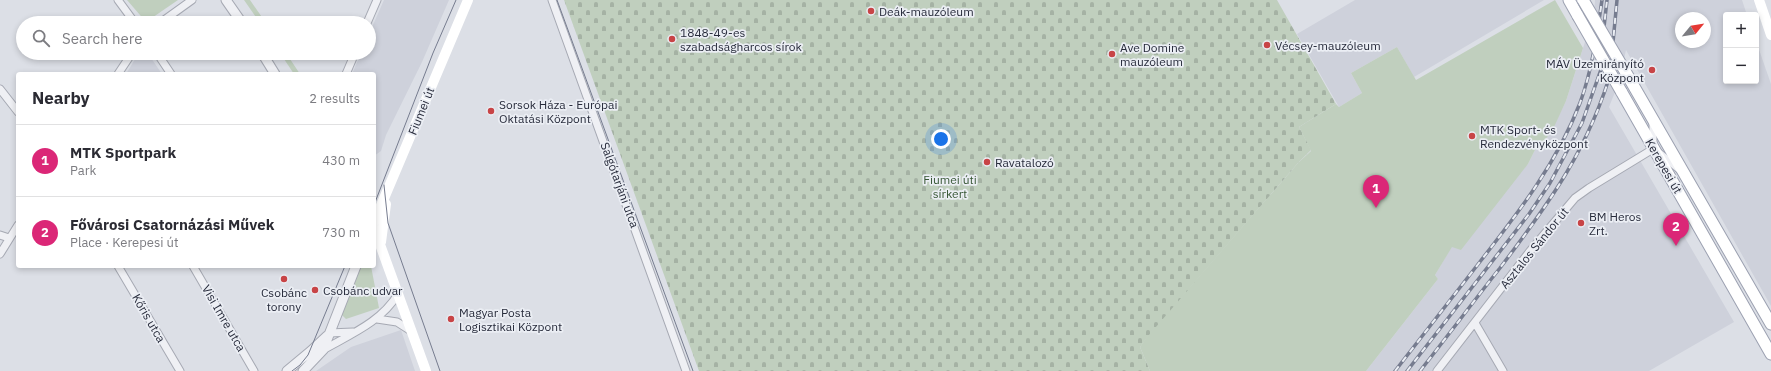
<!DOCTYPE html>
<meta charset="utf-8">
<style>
:root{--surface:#fff;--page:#f7f7f7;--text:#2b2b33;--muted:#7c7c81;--line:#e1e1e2;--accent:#db2777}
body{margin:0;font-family:"IBM Plex Sans",sans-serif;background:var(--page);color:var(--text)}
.controls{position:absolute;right:12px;top:12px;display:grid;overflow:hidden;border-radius:4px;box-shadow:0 2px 6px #0003}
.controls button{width:36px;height:36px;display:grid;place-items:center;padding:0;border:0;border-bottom:1px solid var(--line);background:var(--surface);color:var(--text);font:20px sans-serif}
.compass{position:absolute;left:1675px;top:12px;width:36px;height:36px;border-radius:50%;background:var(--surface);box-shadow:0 2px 6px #0003;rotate:60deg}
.you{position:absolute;left:941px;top:139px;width:14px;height:14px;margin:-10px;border:3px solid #fff;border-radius:50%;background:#1a73e8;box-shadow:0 0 0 6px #1a73e833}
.badge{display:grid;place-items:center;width:26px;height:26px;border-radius:50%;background:var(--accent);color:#fff;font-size:13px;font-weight:700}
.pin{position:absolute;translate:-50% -33px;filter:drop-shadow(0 1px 2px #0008)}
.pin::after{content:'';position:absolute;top:21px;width:14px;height:12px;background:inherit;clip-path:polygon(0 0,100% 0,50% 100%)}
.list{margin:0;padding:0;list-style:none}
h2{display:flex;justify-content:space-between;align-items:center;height:52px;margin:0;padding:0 16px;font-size:17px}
h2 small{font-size:13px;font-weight:400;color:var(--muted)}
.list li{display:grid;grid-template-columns:26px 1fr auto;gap:12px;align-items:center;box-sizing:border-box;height:72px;padding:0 16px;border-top:1px solid var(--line)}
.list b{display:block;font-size:15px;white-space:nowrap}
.list p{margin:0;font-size:13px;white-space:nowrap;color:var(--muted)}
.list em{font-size:13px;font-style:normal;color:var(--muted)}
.icon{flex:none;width:22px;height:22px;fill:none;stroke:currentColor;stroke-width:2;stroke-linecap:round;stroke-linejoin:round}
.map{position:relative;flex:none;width:1771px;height:371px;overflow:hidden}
.search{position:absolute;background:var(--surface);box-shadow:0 2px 6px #0003;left:16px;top:16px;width:360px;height:44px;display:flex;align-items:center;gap:10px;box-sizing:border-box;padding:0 14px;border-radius:22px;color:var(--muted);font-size:15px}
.panel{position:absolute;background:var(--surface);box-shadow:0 2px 6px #0003;left:16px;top:72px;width:360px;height:196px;border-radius:4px}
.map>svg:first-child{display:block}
</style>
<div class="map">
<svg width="1771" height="371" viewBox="0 0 1771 371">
<defs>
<pattern id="cemetery-stones" width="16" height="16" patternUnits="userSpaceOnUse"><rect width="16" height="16" fill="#c0cfbe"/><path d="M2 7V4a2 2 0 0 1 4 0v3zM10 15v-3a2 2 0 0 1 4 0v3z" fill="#a5b2a4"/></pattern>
</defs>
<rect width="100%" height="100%" fill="#dcdfe6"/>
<path fill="#ced1db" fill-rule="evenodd" d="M384,0H449L422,62L386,135L381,151L374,156V74H352L361,53H369V34Z
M1355,0H1544L1414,77L1397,47L1351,73L1362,93L1339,107L1297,34Z
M1595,0H1742L1747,15H1726V81H1756V41L1771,84V306L1626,50L1619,82L1609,107L1734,322L1649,371H1366L1438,279L1435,275L1452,246L1528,164L1536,148L1543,143L1553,127L1566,101L1594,14ZM1681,18H1705V42H1681Z
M149,55L162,74H126L137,56Z
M401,330L415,371H316L351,347Z"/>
<path fill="#c0cfbe" d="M127,0H178L146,22Z
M244,0H250L266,23H260Z
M1555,0L1583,48L1566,101L1554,127L1543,143L1536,148L1528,164L1461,250L1452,247L1435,275L1438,279L1366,371H1150L1140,347L1149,334L1298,163L1311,151L1299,127L1336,104L1339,107L1362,93L1351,73L1397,47L1416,80Z
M280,53H286L300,74H294Z
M359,266H371L379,308L346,319L340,313Z"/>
<path fill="url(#cemetery-stones)" d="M564,0H1277L1336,104L1299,127L1311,150L1298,163L1149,335L1140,347L1150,371H699Z"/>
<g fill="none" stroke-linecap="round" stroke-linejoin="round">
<defs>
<path id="minor" d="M118,0L135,23
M552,0L686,371
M160,23L192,0
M367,23L377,0
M157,53L171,74
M118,74L132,53
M346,74L355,53
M0,89L18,112
M1653,122V146
M1659,153L1679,169
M0,235L9,238
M0,254L18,225
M118,266L180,371
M193,266L254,371
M377,319L397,322L411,331
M1475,323L1503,371
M329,333L353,332
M323,350C351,334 381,322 398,294
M1437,371L1530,251L1575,198L1589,188L1653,149"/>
<path id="tertiary" d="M226,0L242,23
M262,53L275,74
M287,371L311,351L327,336
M303,371L323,350L356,266"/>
<path id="primary" d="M1569,0L1578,16
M1625,71L1771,324
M1621,91L1771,354"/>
</defs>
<use href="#minor" stroke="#a6a9b3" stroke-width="9"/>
<use href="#tertiary" stroke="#a6a9b3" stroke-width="11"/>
<use href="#primary" stroke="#9ca1b1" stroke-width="13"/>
<use href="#minor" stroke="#eff0f4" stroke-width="7"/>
<use href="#tertiary" stroke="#eff0f4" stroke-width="9"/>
<path stroke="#fff" stroke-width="10" d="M1759,0L1771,35
M374,222L468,0
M374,228L426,371
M381,242L386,204"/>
<use href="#primary" stroke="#fff" stroke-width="11"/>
<path stroke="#767c8f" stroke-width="1" d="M557,0L693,371
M384,185L388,223L440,371
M374,205L433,53L456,0
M292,371L300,365L308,355L345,266"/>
<defs>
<path id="rail" d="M1597,67L1603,36L1607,0
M1606,71L1613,42L1617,0
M1395,371C1423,335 1451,299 1479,263C1518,213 1557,163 1580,103C1592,70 1597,35 1602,0
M1407,371L1529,214L1550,183L1582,123L1604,61
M1420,371C1447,337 1473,302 1500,268C1550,202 1590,147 1613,65"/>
</defs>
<use href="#rail" stroke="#767c8f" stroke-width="3.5"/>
<use href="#rail" stroke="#ebeef4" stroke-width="2" stroke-dasharray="6" stroke-linecap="butt"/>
<defs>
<path id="primary-bridge" d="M1583,0L1625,71
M1578,16L1621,91"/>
</defs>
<use href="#primary-bridge" stroke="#9ca1b1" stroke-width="13" stroke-linecap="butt"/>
<use href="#primary-bridge" stroke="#fff" stroke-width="11"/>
</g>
<g fill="#c84446" stroke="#ebeef4" stroke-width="1.5">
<circle cx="871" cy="11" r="4"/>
<circle cx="672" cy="39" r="4"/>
<circle cx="1267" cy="45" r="4"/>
<circle cx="1112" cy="54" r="4"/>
<circle cx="1652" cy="70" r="4"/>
<circle cx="491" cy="111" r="4"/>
<circle cx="1472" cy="136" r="4"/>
<circle cx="987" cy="162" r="4"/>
<circle cx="1581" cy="223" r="4"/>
<circle cx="284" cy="279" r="4"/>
<circle cx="315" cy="290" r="4"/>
<circle cx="451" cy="319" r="4"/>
</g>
<g text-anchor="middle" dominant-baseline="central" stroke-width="3.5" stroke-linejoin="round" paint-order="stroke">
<g font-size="12" fill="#272b3b" stroke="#ebeef4" text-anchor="start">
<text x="879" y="11">Deák-mauzóleum</text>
<text x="680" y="32">1848-49-es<tspan x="680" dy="14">szabadságharcos sírok</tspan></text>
<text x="1275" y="45">Vécsey-mauzóleum</text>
<text x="1120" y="47">Ave Domine<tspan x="1120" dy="14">mauzóleum</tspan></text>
<text x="1644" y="63" text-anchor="end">MÁV Üzemirányító<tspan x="1644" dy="14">Központ</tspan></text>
<text x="499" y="104">Sorsok Háza - Európai<tspan x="499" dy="14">Oktatási Központ</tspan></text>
<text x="1480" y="129">MTK Sport- és<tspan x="1480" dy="14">Rendezvényközpont</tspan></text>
<text x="995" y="162">Ravatalozó</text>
<text x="1589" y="216">BM Heros<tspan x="1589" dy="14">Zrt.</tspan></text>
<text x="323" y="290">Csobánc udvar</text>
<text x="284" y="292" text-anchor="middle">Csobánc<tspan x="284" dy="14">torony</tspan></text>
<text x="459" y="312">Magyar Posta<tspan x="459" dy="14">Logisztikai Központ</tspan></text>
</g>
<g font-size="12" fill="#272b3b" stroke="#ebeef4">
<text transform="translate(421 111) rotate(-68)">Fiumei út</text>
<text transform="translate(1664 166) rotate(60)">Kerepesi út</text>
<text transform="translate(620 185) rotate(70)">Salgótarjáni utca</text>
<text transform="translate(1534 248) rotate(-51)">Asztalos Sándor út</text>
<text transform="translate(149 318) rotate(60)">Kőris utca</text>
<text transform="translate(224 318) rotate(60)">Visi Imre utca</text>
</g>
<g font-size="12" fill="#365634" stroke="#ebeef4">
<text x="950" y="179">Fiumei úti<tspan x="950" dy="14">sírkert</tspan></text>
</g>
</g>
</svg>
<div class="controls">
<button>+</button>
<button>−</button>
</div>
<svg class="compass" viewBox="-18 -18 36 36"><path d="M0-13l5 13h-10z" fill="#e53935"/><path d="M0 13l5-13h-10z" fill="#7c7c81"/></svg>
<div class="you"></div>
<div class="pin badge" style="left:1376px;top:208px">1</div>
<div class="pin badge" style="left:1676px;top:246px">2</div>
<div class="search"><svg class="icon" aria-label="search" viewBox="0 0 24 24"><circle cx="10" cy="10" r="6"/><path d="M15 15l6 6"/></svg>Search here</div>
<section class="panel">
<h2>Nearby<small>2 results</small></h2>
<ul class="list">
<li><span class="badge">1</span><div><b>MTK Sportpark</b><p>Park</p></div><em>430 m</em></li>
<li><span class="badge">2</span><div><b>Fővárosi Csatornázási Művek</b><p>Place · Kerepesi út</p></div><em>730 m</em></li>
</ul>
</section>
</div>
